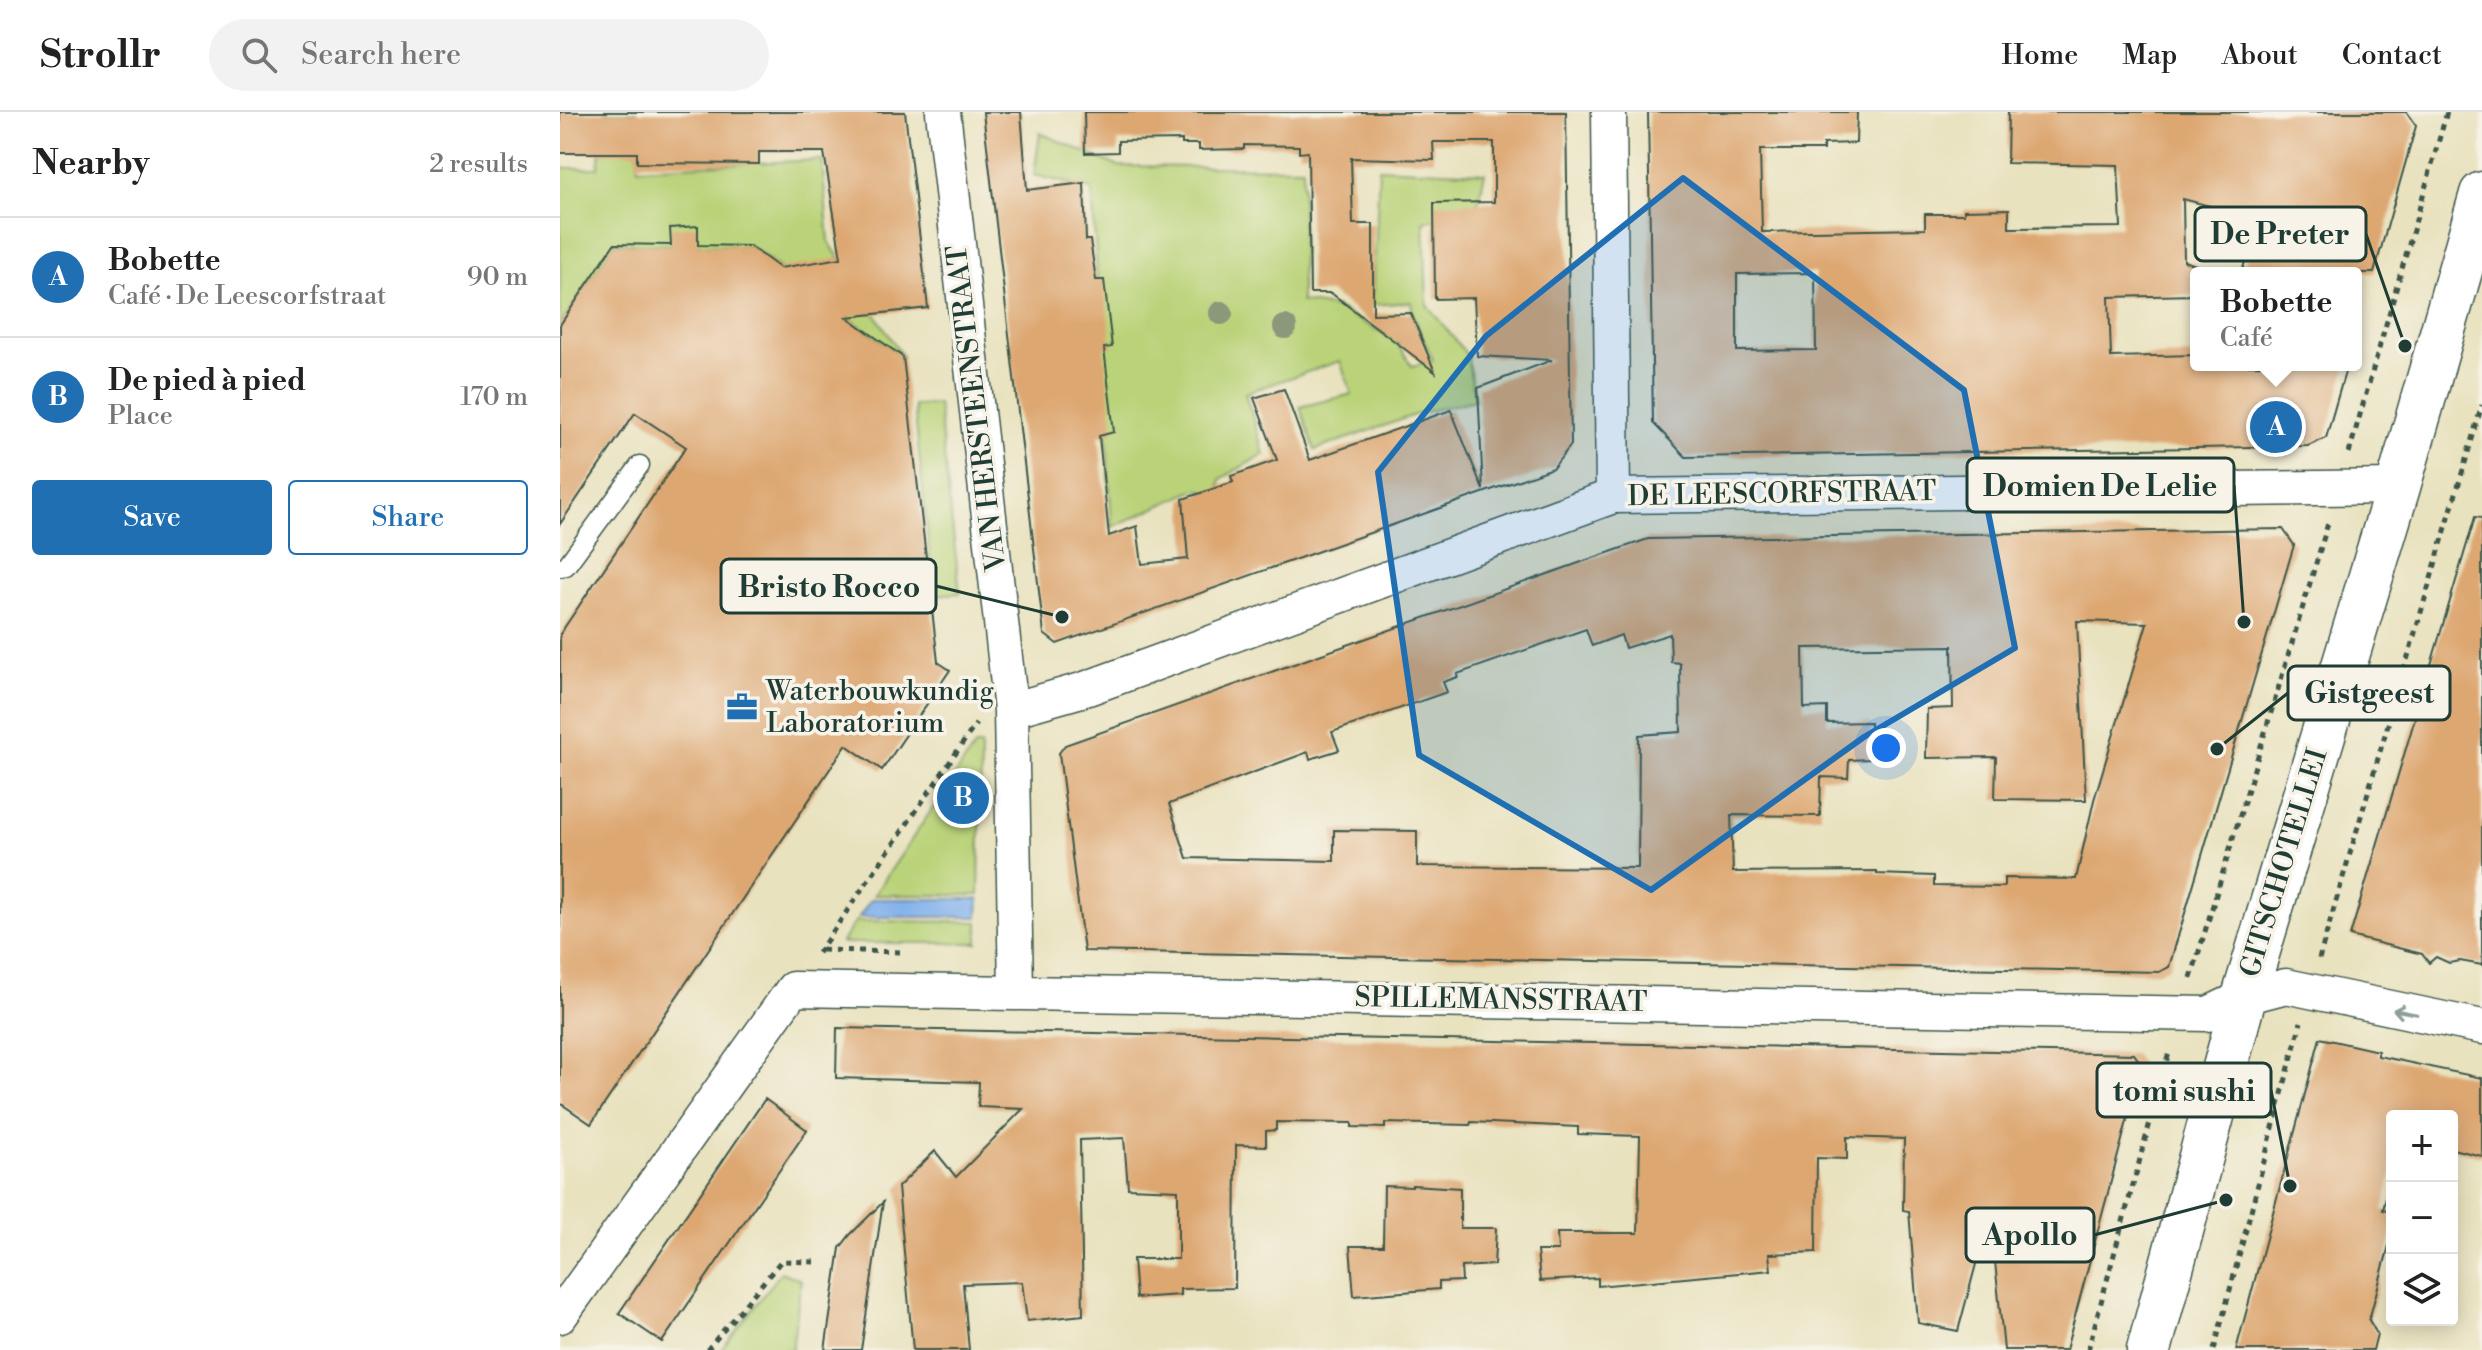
<!DOCTYPE html>
<meta charset="utf-8">
<style>
:root{--surface:#fff;--page:#f2f2f2;--text:#222;--muted:#767676;--line:#e0e0e0;--accent:#1f6fb2}
body{margin:0;font-family:"Libre Bodoni",serif;background:var(--page);color:var(--text)}
.controls{position:absolute;right:24px;bottom:24px;display:grid;overflow:hidden;border-radius:8px;box-shadow:0 4px 20px #0003}
.controls button{width:72px;height:72px;display:grid;place-items:center;padding:0;border:0;border-bottom:2px solid var(--line);background:var(--surface);color:var(--text);font:40px sans-serif}
.you{position:absolute;left:1326px;top:636px;width:28px;height:28px;margin:-20px;border:6px solid #fff;border-radius:50%;background:#1a73e8;box-shadow:0 0 0 12px #1a73e833}
.badge{display:grid;place-items:center;width:52px;height:52px;border-radius:50%;background:var(--accent);color:#fff;font-size:26px;font-weight:700}
.pin{position:absolute;translate:-50% -50%;border:4px solid #fff;box-shadow:0 2px 8px #0006}
.popup{position:absolute;left:1630px;top:155px;width:172px;height:104px;box-sizing:border-box;display:grid;place-content:center;border-radius:8px;background:var(--surface);filter:drop-shadow(0 2px 6px #0005);font-size:26px;white-space:nowrap;color:var(--muted)}
.popup b{font-size:30px;color:var(--text)}
.popup::after{content:'';position:absolute;left:50%;top:100%;margin-left:-16px;border:16px solid transparent;border-top-color:var(--surface)}
.list{margin:0;padding:0;list-style:none}
h2{display:flex;justify-content:space-between;align-items:center;height:104px;margin:0;padding:0 32px;font-size:34px}
h2 small{font-size:26px;font-weight:400;color:var(--muted)}
.list li{display:grid;grid-template-columns:52px 1fr auto;gap:24px;align-items:center;box-sizing:border-box;height:120px;padding:0 32px;border-top:2px solid var(--line)}
.list b{display:block;font-size:30px;white-space:nowrap}
.list p{margin:0;font-size:26px;white-space:nowrap;color:var(--muted)}
.list em{font-size:26px;font-style:normal;color:var(--muted)}
.actions{display:flex;gap:16px;padding:24px 32px}
.actions a{flex:1;padding:18px 0;border:2px solid var(--accent);border-radius:8px;text-align:center;font-size:28px;color:var(--accent)}
.actions .main{background:var(--accent);color:#fff}
.icon{flex:none;width:44px;height:44px;fill:none;stroke:currentColor;stroke-width:2;stroke-linecap:round;stroke-linejoin:round}
.map{position:relative;flex:none;width:1922px;height:1238px;overflow:hidden}
header{display:flex;align-items:center;gap:48px;box-sizing:border-box;height:112px;padding:0 40px;background:var(--surface);border-bottom:2px solid var(--line)}
header strong{font-size:38px}
nav{display:flex;gap:44px;margin-inline-start:auto;font-size:28px}
.search{width:560px;height:72px;background:var(--page);display:flex;align-items:center;gap:20px;box-sizing:border-box;padding:0 28px;border-radius:44px;color:var(--muted);font-size:30px}
main{display:flex}
aside{flex:1;background:var(--surface)}
.map>svg:first-child{display:block}
</style>
<header>
<strong>Strollr</strong>
<div class="search"><svg class="icon" aria-label="search" viewBox="0 0 24 24"><circle cx="10" cy="10" r="6"/><path d="M15 15l6 6"/></svg>Search here</div>
<nav><a>Home</a><a>Map</a><a>About</a><a>Contact</a></nav>
</header>
<main>
<aside>
<h2>Nearby<small>2 results</small></h2>
<ul class="list">
<li><span class="badge">A</span><div><b>Bobette</b><p>Café · De Leescorfstraat</p></div><em>90 m</em></li>
<li><span class="badge">B</span><div><b>De pied à pied</b><p>Place</p></div><em>170 m</em></li>
</ul>
<div class="actions"><a class="main">Save</a><a>Share</a></div>
</aside>
<div class="map">
<svg width="1922" height="1238" viewBox="0 0 1922 1238">
<rect width="100%" height="100%" fill="#f7f3e8"/>
<filter id="ink" filterUnits="userSpaceOnUse"><feTurbulence type="fractalNoise" baseFrequency=".0125" numOctaves="2"/><feDisplacementMap in="SourceGraphic" scale="16" xChannelSelector="R" yChannelSelector="G"/><feConvolveMatrix kernelMatrix="1 2 1 2 8 2 1 2 1" color-interpolation-filters="sRGB"/></filter>
<filter id="wash" filterUnits="userSpaceOnUse"><feTurbulence type="fractalNoise" baseFrequency=".006" numOctaves="4" result="noise"/><feDisplacementMap in="SourceGraphic" scale="32" xChannelSelector="R" yChannelSelector="G"/><feGaussianBlur stdDeviation="1.8" result="paint"/><feColorMatrix in="noise" values="0 0 0 0 0 0 0 0 0 0 0 0 0 0 0 0 0 1.4 0 .05"/><feComposite in="paint" operator="in"/></filter>
<g filter="url(#wash)">
<rect width="100%" height="100%" fill="#e9e2bf"/>
<path fill="#bad379" stroke="#6c8856" stroke-width="2" d="M45,0H76L78,56L262,48L269,130L343,245L190,134L54,132L0,213V56H38Z
M480,21L557,54L743,56L741,190L777,196L835,228L852,254L873,248L853,203L851,190L813,193L819,56L925,61L916,100L864,109L867,193L907,243L915,288L860,301L755,338L740,295L792,282L780,249L685,281L704,342L661,367L658,383L637,377L552,415L532,77L474,63Z
M378,292L400,481L374,483L354,294Z
M415,634H421L419,783H314Z
M296,809L418,810V831H281Z
M221,1160L241,1168L232,1238H161Z"/>
<path fill="#81b1ec" stroke="#507790" stroke-width="2" d="M311,787H419L418,805H299Z"/>
<g id="blocks">
<path fill="#dda772" fill-rule="evenodd" d="M0,0H345L368,196L287,205L343,245L378,550L390,558L322,658L286,633L31,1012L0,991V522L126,335L75,301L0,412V213L54,132L111,133L110,116L138,114V133L190,134L220,156L281,146L264,40H199V52L77,51V41H0Z
M423,0H461L467,78L524,71L526,128H530L536,168H544L552,235L544,236L554,320L539,324L549,424L577,414L582,452L628,447L623,387L673,370L671,364L717,348L694,286L724,277L750,348L891,298L923,378L918,276L992,248L917,244L914,186L875,187L874,91L934,90V30H873L874,48L791,46L793,112H813V202L851,201L875,260L771,181H750L748,40L739,41V34L684,33V37L639,38V32H622V28L558,29V40L525,41L524,0H1006L1011,333L993,356L497,532L484,522Z
M1088,0H1297L1296,31L1263,32V38H1200L1202,120L1365,117V102H1404V98L1449,97V116L1561,115L1558,53L1447,51L1448,0H1846L1856,14L1814,161H1682L1696,106L1623,87L1624,149L1636,153V183L1549,185L1551,245L1636,243V253H1787L1766,326L1748,334L1126,345L1093,311ZM1255,161L1256,238L1177,239V162Z
M1915,405L1922,406V853L1900,849L1889,851L1876,845L1869,851L1862,842L1790,824Z
M1723,417L1734,433L1609,855L1599,860L524,839L499,641L505,633L1033,446L1088,427ZM1517,509L1587,511L1534,688L1516,767L1444,766V775L1374,774V764L1317,762V759L1173,760L1171,703L1260,704L1261,665L1288,666L1289,648L1310,647V610L1267,611V595L1244,596L1243,536L1392,534L1393,596L1367,597L1366,646L1436,645L1435,687L1526,688ZM1026,517L1032,534L1061,523L1065,536L1110,522L1111,550L1120,551L1121,620L1079,623L1078,756L857,754V719L774,718V749L627,746L609,692L748,640L750,647L779,638L772,620L887,580L883,570L898,565L897,562Z
M277,916L1489,940L1574,942L1582,953L1506,1238H1444L1430,1100L1398,1219L1358,1211L1349,1099L1343,1098L1344,1027L1287,1025V1047L1257,1046L1256,1140L1209,1142L1211,1158L1038,1174V1166L980,1169L977,1139H998L997,1121H1078L1080,1024L1018,1022V1015L911,1010L910,1013L825,1011V1016L792,1015V1011L716,1010V1018L706,1019V1034L676,1033L675,1176L620,1177V1183L576,1186L573,1147H618V1078L568,1076L564,1026L520,1028L523,1203L467,1209L462,1170L403,1172L409,1238H353L338,1075L375,1039L396,1065L463,997L419,995L421,994H418L419,970L276,966Z
M1760,926L1818,939V944L1922,966V1044L1892,1037V1004H1832V1062L1823,1098L1832,1100V1123L1809,1208L1817,1222L1813,1238H1676Z
M205,987L247,1018L102,1230L59,1201Z
M852,1073L900,1076V1116H936L934,1153L901,1155L902,1169L879,1170V1177L794,1184L790,1134H823L824,1074L852,1075Z
M323,1090L301,1238H265L280,1136L290,1123Z"/>
</g>
</g>
<g filter="url(#ink)">
<use href="#blocks" fill-opacity="0" stroke="#3d5649" stroke-width="2"/>
<g fill="none" stroke-linecap="round" stroke-linejoin="round">
<defs>
<path id="service" d="M0,455L6,454L80,353"/>
<path id="minor" d="M383,0L451,598L456,880
M1049,0L1053,384
M451,598L525,577L1053,384L1838,375
M0,1204L233,877L1648,902L1684,885L1726,874L1922,915"/>
<path id="tertiary" d="M1589,1238L1684,885L1838,375L1922,82"/>
</defs>
<use href="#service" stroke="#3d5649" stroke-width="21"/>
<use href="#minor" stroke="#3d5649" stroke-width="37"/>
<use href="#tertiary" stroke="#3d5649" stroke-width="47"/>
<path stroke="#3d5649" stroke-width="5" stroke-dasharray="6 6" stroke-linecap="butt" d="M1789,341L1887,0
M262,838L340,840
M258,841L416,612
M1759,847L1922,293
M1631,866L1769,408
M147,1238L221,1149L255,1150
M1528,1238L1610,937
M1654,1238L1741,910"/>
<use href="#service" stroke="#fff" stroke-width="18"/>
<use href="#minor" stroke="#fff" stroke-width="34"/>
<use href="#tertiary" stroke="#fff" stroke-width="44"/>
</g>
<g fill="#8b987a">
<circle cx="661" cy="201" r="12"/>
<circle cx="725" cy="215" r="12"/>
</g>
<defs><path id="oneway-shaft" d="M-6 0H5M1.5-3L5.5 0L1.5 3" fill="none" stroke-width="1.6" stroke-linecap="round" stroke-linejoin="round" transform="scale(2)"/></defs>
<use stroke="#8f9e9a" href="#oneway-shaft" transform="translate(1845 900) rotate(-169)"/>
</g>
<path fill="#1f6fb2" fill-opacity="0.2" stroke="#1f6fb2" stroke-width="6" stroke-linejoin="round" d="M1123,66L1404,278L1455,536L1304,625L1091,778L859,643L818,360L926,224Z"/>
<defs>
<symbol id="office-bare" viewBox="-9 -9 18 18"><path d="M-6-3h4V-5.5h4V-3h4V5H-6ZM-1-4.5V-3h2v-1.5ZM-6 0V1H6V0Z" fill="#1f6fb2" stroke="#f7f3e8" stroke-width="2.5" paint-order="stroke"/></symbol>
</defs>
<g fill-rule="evenodd">
<use href="#office-bare" x="160" y="573" width="44" height="44"/>
</g>
<g text-anchor="middle" dominant-baseline="central" stroke-width="7" stroke-linejoin="round" paint-order="stroke">
<g font-size="28" fill="#1f3d34" stroke="#f7f3e8">
<text transform="translate(417 296) rotate(-97)">VAN HERSTEENSTRAAT</text>
<text transform="translate(1222 382) rotate(-1)">DE LEESCORFSTRAAT</text>
<text transform="translate(1724 751) rotate(-73)">GITSCHOTELLEI</text>
<text transform="translate(941 888) rotate(1)">SPILLEMANSSTRAAT</text>
</g>
<g font-size="28" fill="#1f3d34" stroke="#f7f3e8" text-anchor="start">
<text x="206" y="579">Waterbouwkundig<tspan x="206" dy="32">Laboratorium</tspan></text>
</g>
</g>
<path fill="none" stroke="#1f3d34" stroke-width="3" d="M1845 234L1806 122M1684 510L1674 373M502 505L376 474M1657 637L1728 581M1730 1074L1711 978M1666 1088L1534 1123"/>
<g fill="#1f3d34" stroke="#f7f3e8" stroke-width="3">
<circle cx="1845" cy="234" r="8"/>
<circle cx="1684" cy="510" r="8"/>
<circle cx="502" cy="505" r="8"/>
<circle cx="1657" cy="637" r="8"/>
<circle cx="1730" cy="1074" r="8"/>
<circle cx="1666" cy="1088" r="8"/>
</g>
<g fill="#f7f3e8" stroke="#1f3d34" stroke-width="3">
<rect x="1635" y="95" width="171" height="54" rx="8"/>
<rect x="1407" y="346" width="267" height="54" rx="8"/>
<rect x="161" y="447" width="215" height="54" rx="8"/>
<rect x="1728" y="554" width="162" height="54" rx="8"/>
<rect x="1537" y="951" width="174" height="54" rx="8"/>
<rect x="1406" y="1096" width="128" height="54" rx="8"/>
</g>
<g font-size="30" text-anchor="middle" font-weight="bold" fill="#1f3d34">
<text x="1720" y="132">De Preter</text>
<text x="1540" y="384">Domien De Lelie</text>
<text x="269" y="485">Bristo Rocco</text>
<text x="1809" y="591">Gistgeest</text>
<text x="1624" y="989">tomi sushi</text>
<text x="1470" y="1133">Apollo</text>
</g>
</svg>
<div class="controls">
<button>+</button>
<button>−</button>
<button><svg class="icon" aria-label="layers" viewBox="0 0 24 24"><path d="M12 4l9 5-9 5-9-5zM3 14l9 5 9-5"/></svg></button>
</div>
<div class="you"></div>
<div class="pin badge" style="left:1716px;top:315px">A</div>
<div class="popup"><b>Bobette</b>Café</div>
<div class="pin badge" style="left:403px;top:686px">B</div>
</div>
</main>
